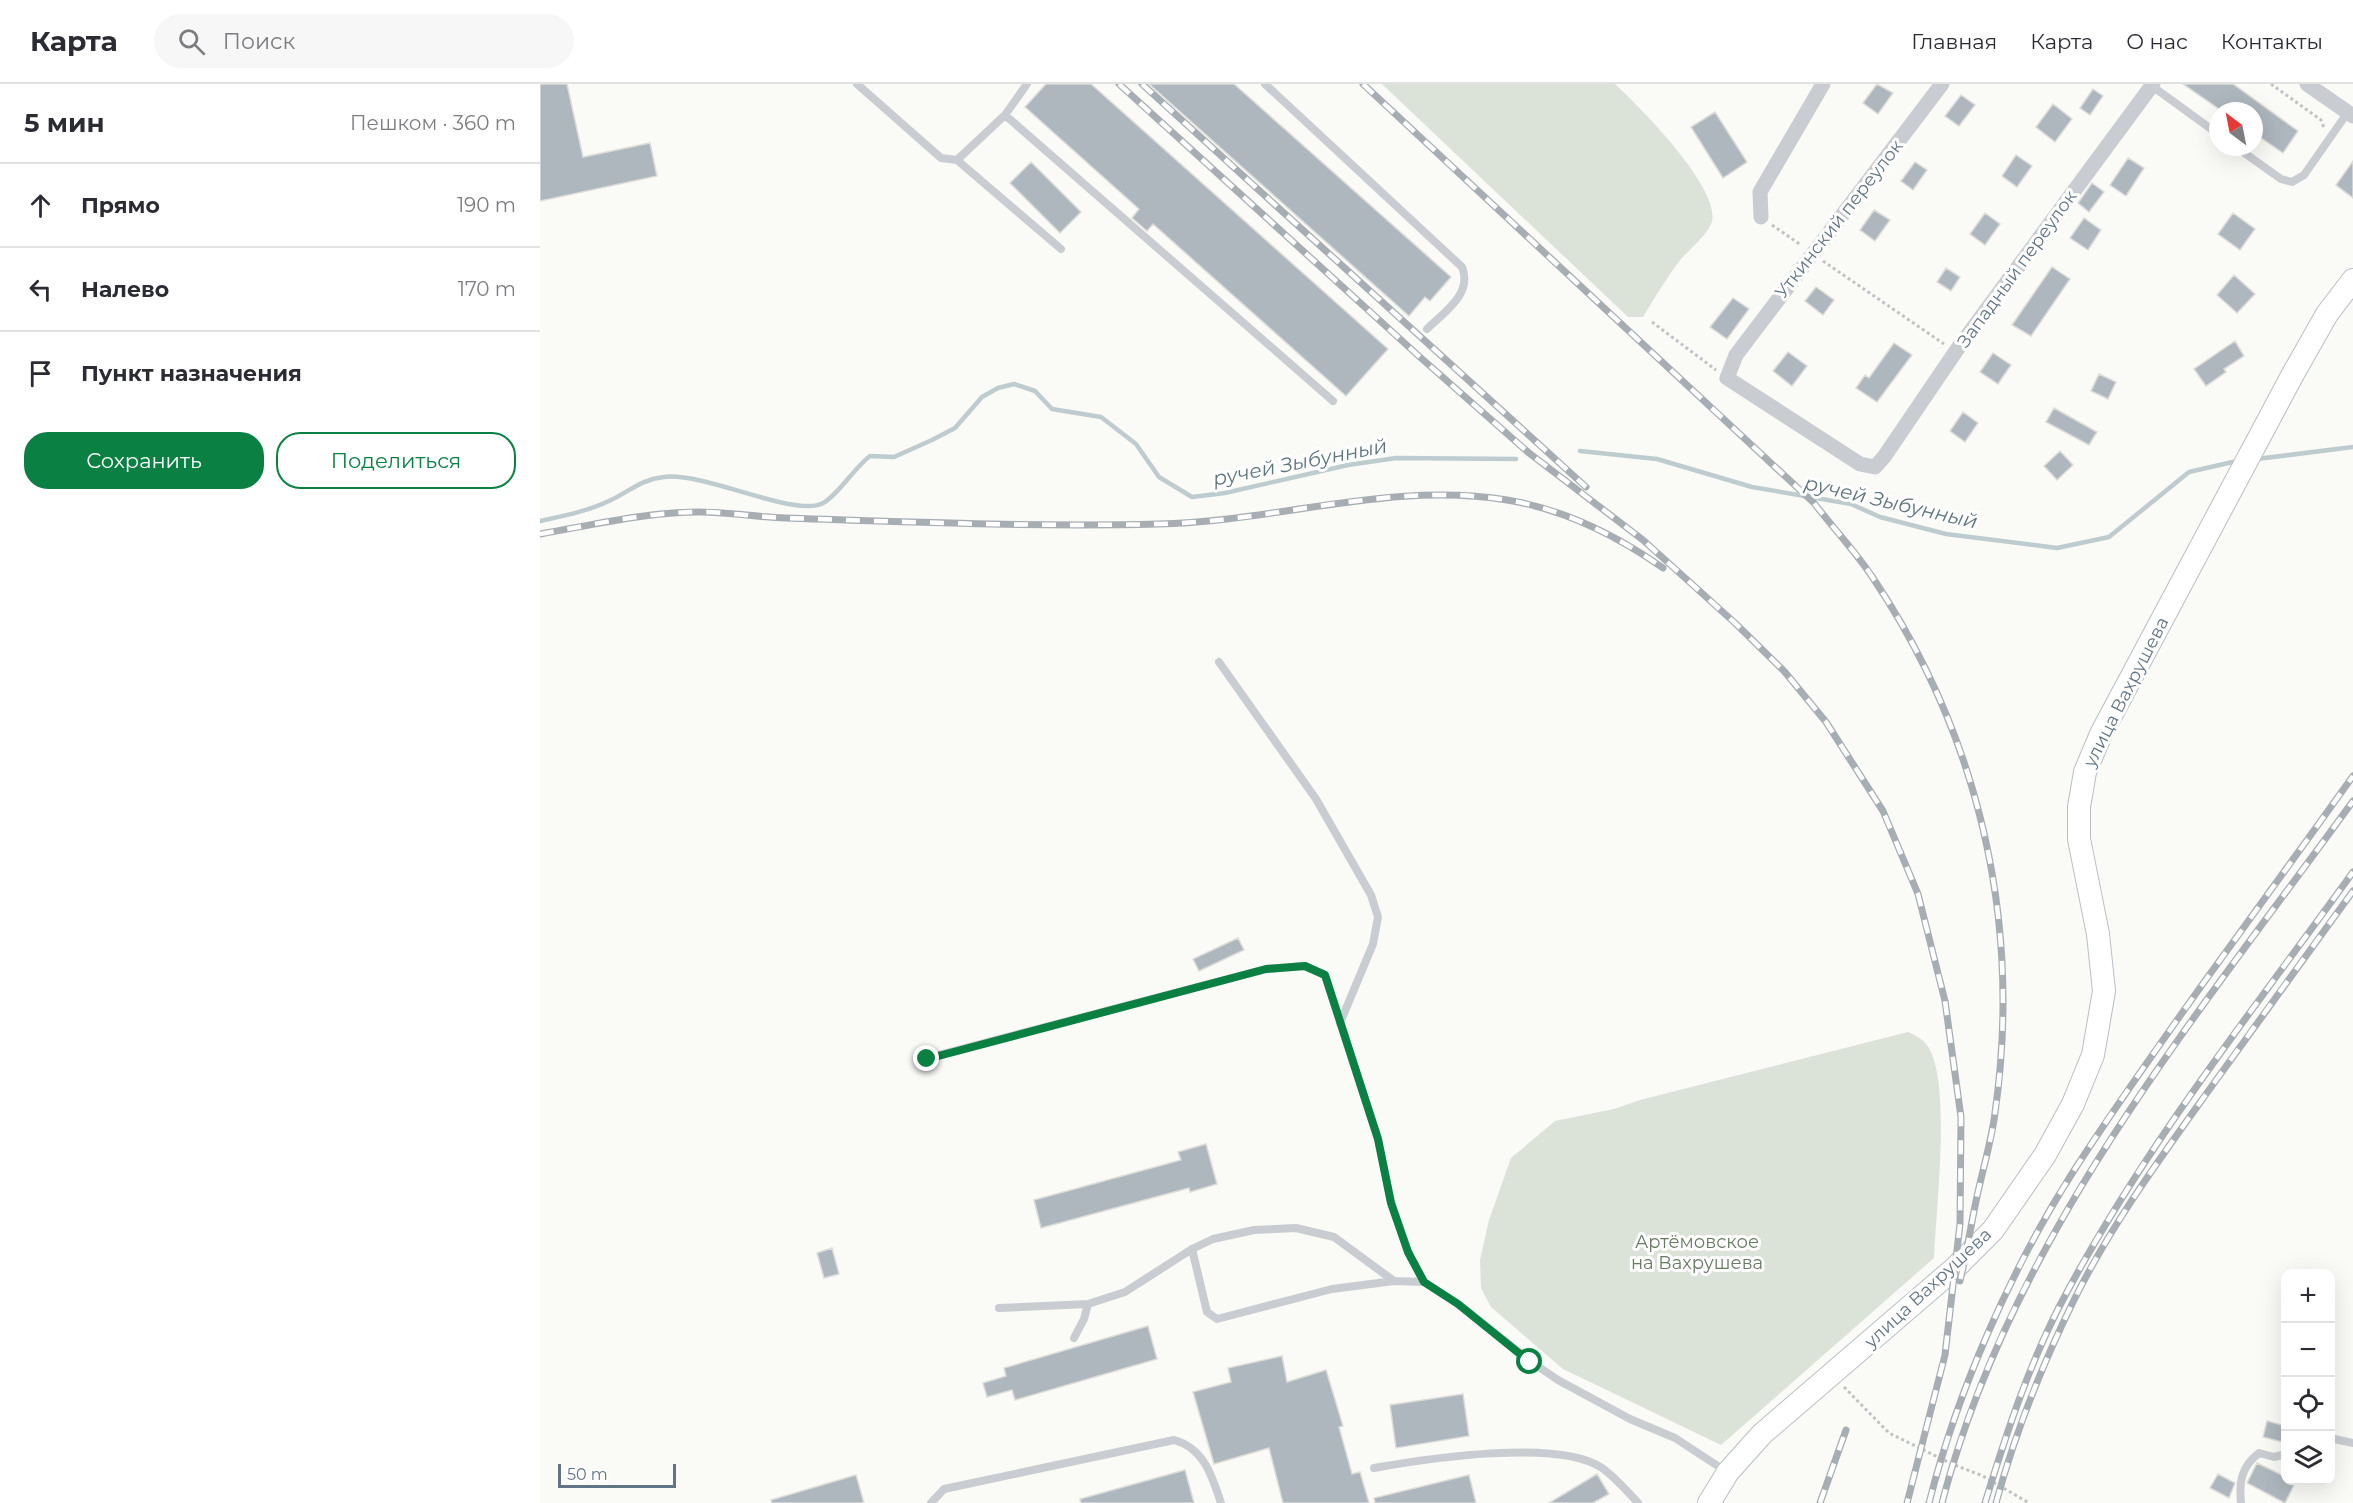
<!DOCTYPE html>
<html lang="ru">
<meta charset="utf-8">
<style>
:root{--surface:#fff;--page:#f7f7f7;--text:#2b2b33;--muted:#7c7c81;--line:#e1e1e2;--accent:#0b8043}
body{margin:0;font-family:Montserrat,sans-serif;background:var(--page);color:var(--text)}
.controls{position:absolute;right:18px;bottom:18px;display:grid;overflow:hidden;border-radius:12px;box-shadow:0 6px 24px #0002}
.controls button{width:54px;height:54px;display:grid;place-items:center;padding:0;border:0;border-bottom:2px solid var(--line);background:var(--surface);color:var(--text);font:30px sans-serif}
.compass{position:absolute;left:1669px;top:18px;width:54px;height:54px;border-radius:50%;background:var(--surface);box-shadow:0 6px 24px #0002;rotate:328deg}
.scale{position:absolute;left:18px;bottom:15px;width:118px;box-sizing:border-box;padding-left:6px;border:3px solid #617585;border-top:0;font-size:16px;line-height:21px;white-space:nowrap;color:#617585;-webkit-text-stroke:4px #fff;paint-order:stroke}
.stop{position:absolute;width:18px;height:18px;margin:-14px;border:4px solid #0b8043;border-radius:50%;background:#fff}
.stop.end{background:#0b8043;border-color:#fff;box-shadow:0 2px 6px #0008}
.list{margin:0;padding:0;list-style:none}
h2{display:flex;justify-content:space-between;align-items:center;height:78px;margin:0;padding:0 24px;font-size:26px}
h2 small{font-size:20px;font-weight:400;color:var(--muted)}
.list li{display:grid;grid-template-columns:39px 1fr auto;gap:18px;align-items:center;box-sizing:border-box;height:84px;padding:0 24px;border-top:2px solid var(--line)}
.list b{display:block;font-size:22px;white-space:nowrap}
.list em{font-size:20px;font-style:normal;color:var(--muted)}
.actions{display:flex;gap:12px;padding:18px 24px}
.actions a{flex:1;padding:14px 0;border:2px solid var(--accent);border-radius:24px;text-align:center;font-size:21px;color:var(--accent)}
.actions .main{background:var(--accent);color:#fff}
.icon{flex:none;width:33px;height:33px;fill:none;stroke:currentColor;stroke-width:2;stroke-linecap:round;stroke-linejoin:round}
.map{position:relative;flex:none;width:1813px;height:1419px;overflow:hidden}
header{display:flex;align-items:center;gap:36px;box-sizing:border-box;height:84px;padding:0 30px;background:var(--surface);border-bottom:2px solid var(--line)}
header strong{font-size:28px}
nav{display:flex;gap:33px;margin-inline-start:auto;font-size:21px}
.search{width:420px;height:54px;background:var(--page);display:flex;align-items:center;gap:15px;box-sizing:border-box;padding:0 21px;border-radius:33px;color:var(--muted);font-size:22px}
main{display:flex}
aside{flex:1;background:var(--surface)}
.map>svg:first-child{display:block}
</style>
<header>
<strong>Карта</strong>
<div class="search"><svg class="icon" aria-label="search" viewBox="0 0 24 24"><circle cx="10" cy="10" r="6"/><path d="M15 15l6 6"/></svg>Поиск</div>
<nav><a>Главная</a><a>Карта</a><a>О нас</a><a>Контакты</a></nav>
</header>
<main>
<aside>
<h2>5 мин<small>Пешком · 360 m</small></h2>
<ul class="list">
<li><svg class="icon" aria-label="ahead" viewBox="0 0 24 24"><path d="M12 20V5M6 11l6-6 6 6"/></svg><div><b>Прямо</b></div><em>190 m</em></li>
<li><svg class="icon" aria-label="left" viewBox="0 0 24 24"><path d="M17 20v-9H6M10 6l-5 5 5 5"/></svg><div><b>Налево</b></div><em>170 m</em></li>
<li><svg class="icon" aria-label="arrive" viewBox="0 0 24 24"><path d="M6 21V4h12l-3 4 3 4H6"/></svg><div><b>Пункт назначения</b></div></li>
</ul>
<div class="actions"><a class="main">Сохранить</a><a>Поделиться</a></div>
</aside>
<div class="map">
<svg width="1813" height="1419" viewBox="0 0 1813 1419">
<rect width="100%" height="100%" fill="#fafaf7"/>
<path fill="#dbe2d8" d="M842,0H1075C1098,21 1185,108 1171,140C1165,153 1150,165 1141,175C1127,193 1115,213 1103,233H1088Z
M1368,948C1379,953 1386,957 1391,968C1410,1010 1396,1125 1394,1174L1181,1361L1023,1285L951,1223L941,1204L940,1176L949,1136L971,1074L1015,1037L1074,1025L1100,1016Z"/>
<g fill="none" stroke-linecap="round" stroke-linejoin="round">
<path stroke="#becbcf" stroke-width="4.5" d="M1040,367L1117,375L1212,403L1311,420L1340,433L1406,450L1517,464L1569,453L1649,388L1697,377
M1717,375L1813,363
M0,437C23,432 49,427 71,416C90,407 102,395 124,393C164,388 251,432 281,420C294,416 315,383 330,372L354,373L392,356L415,344L442,313L458,304L474,300L495,307L512,325L561,333L596,360L619,393L652,413L685,409L808,381L856,374L976,375"/>
</g>
<path fill="#adb7bd" stroke="#dcdcd9" stroke-width="1.5" d="M0,0H27L43,73L110,59L117,92L0,117Z
M506,0H551L848,265L806,312L613,140L607,147L592,134L599,125L485,23Z
M609,0H694L911,193L890,217L885,213L869,232Z
M1337,0L1353,9L1338,30L1323,19Z
M1643,0H1693L1758,47L1743,69L1714,49V27H1682Z
M1553,5L1563,12L1550,31L1540,24Z
M1421,11L1435,21L1419,42L1405,32Z
M1513,20L1532,35L1515,58L1496,43Z
M1175,28L1207,78L1183,94L1151,43Z
M1476,71L1492,82L1477,103L1462,92Z
M1588,74L1604,84L1586,112L1570,101Z
M1813,77V114L1796,101Z
M491,78L541,128L520,149L470,99Z
M1375,78L1387,86L1373,106L1361,97Z
M1552,99L1564,108L1549,128L1538,119Z
M1334,126L1350,136L1335,157L1320,146Z
M1445,129L1460,140L1445,161L1430,150Z
M1693,129L1715,145L1700,166L1678,150Z
M1544,134L1561,146L1548,166L1530,154Z
M1512,183L1530,195L1491,252L1472,241Z
M1406,184L1420,193L1411,207L1397,198Z
M1694,191L1715,210L1697,229L1677,211Z
M1276,203L1294,216L1283,231L1265,217Z
M1193,214L1209,225L1187,255L1170,243Z
M1695,257L1704,272L1684,285L1686,288L1666,302L1654,285Z
M1354,259L1372,271L1337,318L1316,304L1325,291L1329,294Z
M1248,268L1267,282L1252,302L1233,287Z
M1453,269L1471,281L1458,300L1440,288Z
M1559,290L1576,298L1568,315L1551,307Z
M1514,324L1557,348L1549,361L1506,338Z
M1423,328L1438,339L1425,358L1410,347Z
M1520,367L1533,381L1517,396L1504,382Z
M698,854L704,866L659,887L653,875Z
M666,1060L677,1100L650,1108L649,1104L501,1144L494,1116L641,1076L638,1068Z
M292,1164L299,1190L284,1194L277,1169Z
M608,1242L617,1275L475,1316L472,1306L447,1313L443,1299L466,1292L464,1284Z
M742,1272L747,1298L786,1286L803,1342L799,1343L812,1390L820,1388L829,1419H743L729,1364L674,1380L653,1308L691,1298L688,1284Z
M923,1310L929,1352L856,1364L850,1321Z
M1727,1337L1746,1342V1359L1723,1353Z
M1717,1379L1746,1393V1396L1755,1399L1745,1419L1707,1399Z
M645,1386L654,1419H541L540,1415Z
M1057,1390L1069,1410L1053,1419H1009Z
M1678,1390L1695,1399L1689,1414L1670,1404Z
M316,1391L324,1419H232L231,1416Z
M929,1391L936,1419H835L834,1414Z"/>
<g fill="none" stroke-linecap="round" stroke-linejoin="round">
<defs>
<path id="secondary" d="M1169,1419L1188,1388L1222,1350L1415,1184L1453,1146L1505,1071L1533,1020L1553,971L1564,907L1558,850L1539,755V723L1545,688L1561,650L1753,290L1787,230L1813,196"/>
</defs>
<use href="#secondary" stroke="#b8bfc4" stroke-width="24"/>
<path stroke="#c0c3c5" stroke-width="3" stroke-dasharray="3 3" stroke-linecap="butt" d="M1731,0L1781,36L1784,44
M1232,141L1261,161
M1283,177L1404,260
M1112,238L1176,286
M1304,1303L1349,1349L1412,1380L1443,1392L1489,1419"/>
<path stroke="#c9cdd1" stroke-width="8" d="M317,0L401,74L417,76L521,165
M725,0L922,183C933,210 904,228 887,245
M1612,2L1678,50
M465,31L793,317
M1696,63L1741,95L1752,98L1764,91L1808,28
M417,76L465,31L487,0
M679,578L776,715L831,811L838,833L833,860L800,939
M387,974L726,885L764,882L785,891L838,1055L851,1118L868,1168L884,1198
M652,1165L667,1228L677,1235L792,1205L854,1197
M459,1224L548,1220
M534,1254L544,1235L548,1220L585,1208L652,1165L673,1155L714,1146L756,1144L794,1153L854,1197L884,1198L918,1220L990,1277L1018,1296L1090,1335L1135,1354L1187,1388
M1790,1354L1813,1359
M834,1384C885,1375 1019,1354 1062,1384C1075,1393 1087,1407 1098,1419
M391,1419L404,1405L634,1356C664,1364 672,1392 681,1419
M1701,1419C1699,1398 1701,1383 1719,1369L1734,1373L1746,1370"/>
<path stroke="#c9cdd1" stroke-width="15" d="M1402,0L1196,271L1187,294L1320,380L1335,383L1344,373L1416,267L1613,0
M1767,0L1813,32
M1221,133L1220,108L1283,0"/>
<use href="#secondary" stroke="#fff" stroke-width="22"/>
<defs>
<path id="rail" d="M579,0L881,274L989,369L1103,456L1195,539L1244,587L1286,638L1343,727L1378,810L1405,917L1421,1033L1420,1140L1405,1271L1367,1419
M602,0L1046,403
M823,0L1274,419C1293,444 1316,468 1333,494C1440,654 1482,839 1455,1029C1451,1060 1441,1091 1435,1122C1430,1147 1426,1172 1420,1197
M0,450C52,441 106,428 159,428C188,428 216,433 245,434C369,438 494,443 618,440C735,438 850,397 967,416C1023,425 1076,451 1123,484
M1280,1419L1306,1346
M1389,1419C1417,1308 1471,1185 1533,1088C1574,1024 1618,963 1662,901C1712,832 1763,762 1813,692
M1402,1419C1471,1153 1655,935 1813,717
M1445,1419C1467,1347 1491,1274 1527,1208C1607,1059 1714,925 1813,788
M1456,1419C1475,1349 1502,1281 1534,1216C1571,1141 1621,1073 1669,1006C1717,939 1765,873 1813,807"/>
</defs>
<use href="#rail" stroke="#a6aeb4" stroke-width="7"/>
<use href="#rail" stroke="#fff" stroke-width="4.5" stroke-dasharray="14" stroke-linecap="butt"/>
</g>
<g fill="none" stroke-linecap="round" stroke-linejoin="round">
<path stroke="#0b8043" stroke-width="8" d="M387,975L726,885L765,882L785,891L838,1055L851,1119L868,1168L884,1198L918,1220L990,1278"/>
</g>
<g text-anchor="middle" dominant-baseline="central" stroke-width="6" stroke-linejoin="round" paint-order="stroke">
<g font-size="18" fill="#617585" stroke="#fff">
<text transform="translate(1299 135) rotate(-52)">Уткинский переулок</text>
<text transform="translate(1477 185) rotate(-54)">Западный переулок</text>
<text transform="translate(1586 608) rotate(-63)">улица Вахрушева</text>
<text transform="translate(1388 1204) rotate(-43)">улица Вахрушева</text>
</g>
<g font-size="18" fill="#667c61" stroke="#fff">
<text x="1157" y="1158">Артёмовское<tspan x="1157" dy="21">на Вахрушева</tspan></text>
</g>
<g font-size="20" font-style="italic" fill="#5d757e" stroke="#fff">
<text transform="translate(760 378) rotate(-11)">ручей Зыбунный</text>
<text transform="translate(1351 418) rotate(13)">ручей Зыбунный</text>
</g>
</g>
</svg>
<div class="controls">
<button>+</button>
<button>−</button>
<button><svg class="icon" aria-label="locate" viewBox="0 0 24 24"><circle cx="12" cy="12" r="6"/><path d="M12 2v4M12 18v4M2 12h4M18 12h4"/></svg></button>
<button><svg class="icon" aria-label="layers" viewBox="0 0 24 24"><path d="M12 4l9 5-9 5-9-5zM3 14l9 5 9-5"/></svg></button>
</div>
<svg class="compass" viewBox="-18 -18 36 36"><path d="M0-13l5 13h-10z" fill="#e53935"/><path d="M0 13l5-13h-10z" fill="#7c7c81"/></svg>
<div class="scale">50 m</div>
<div class="stop" style="left:990px;top:1278px"></div>
<div class="stop end" style="left:387px;top:975px"></div>
</div>
</main>
